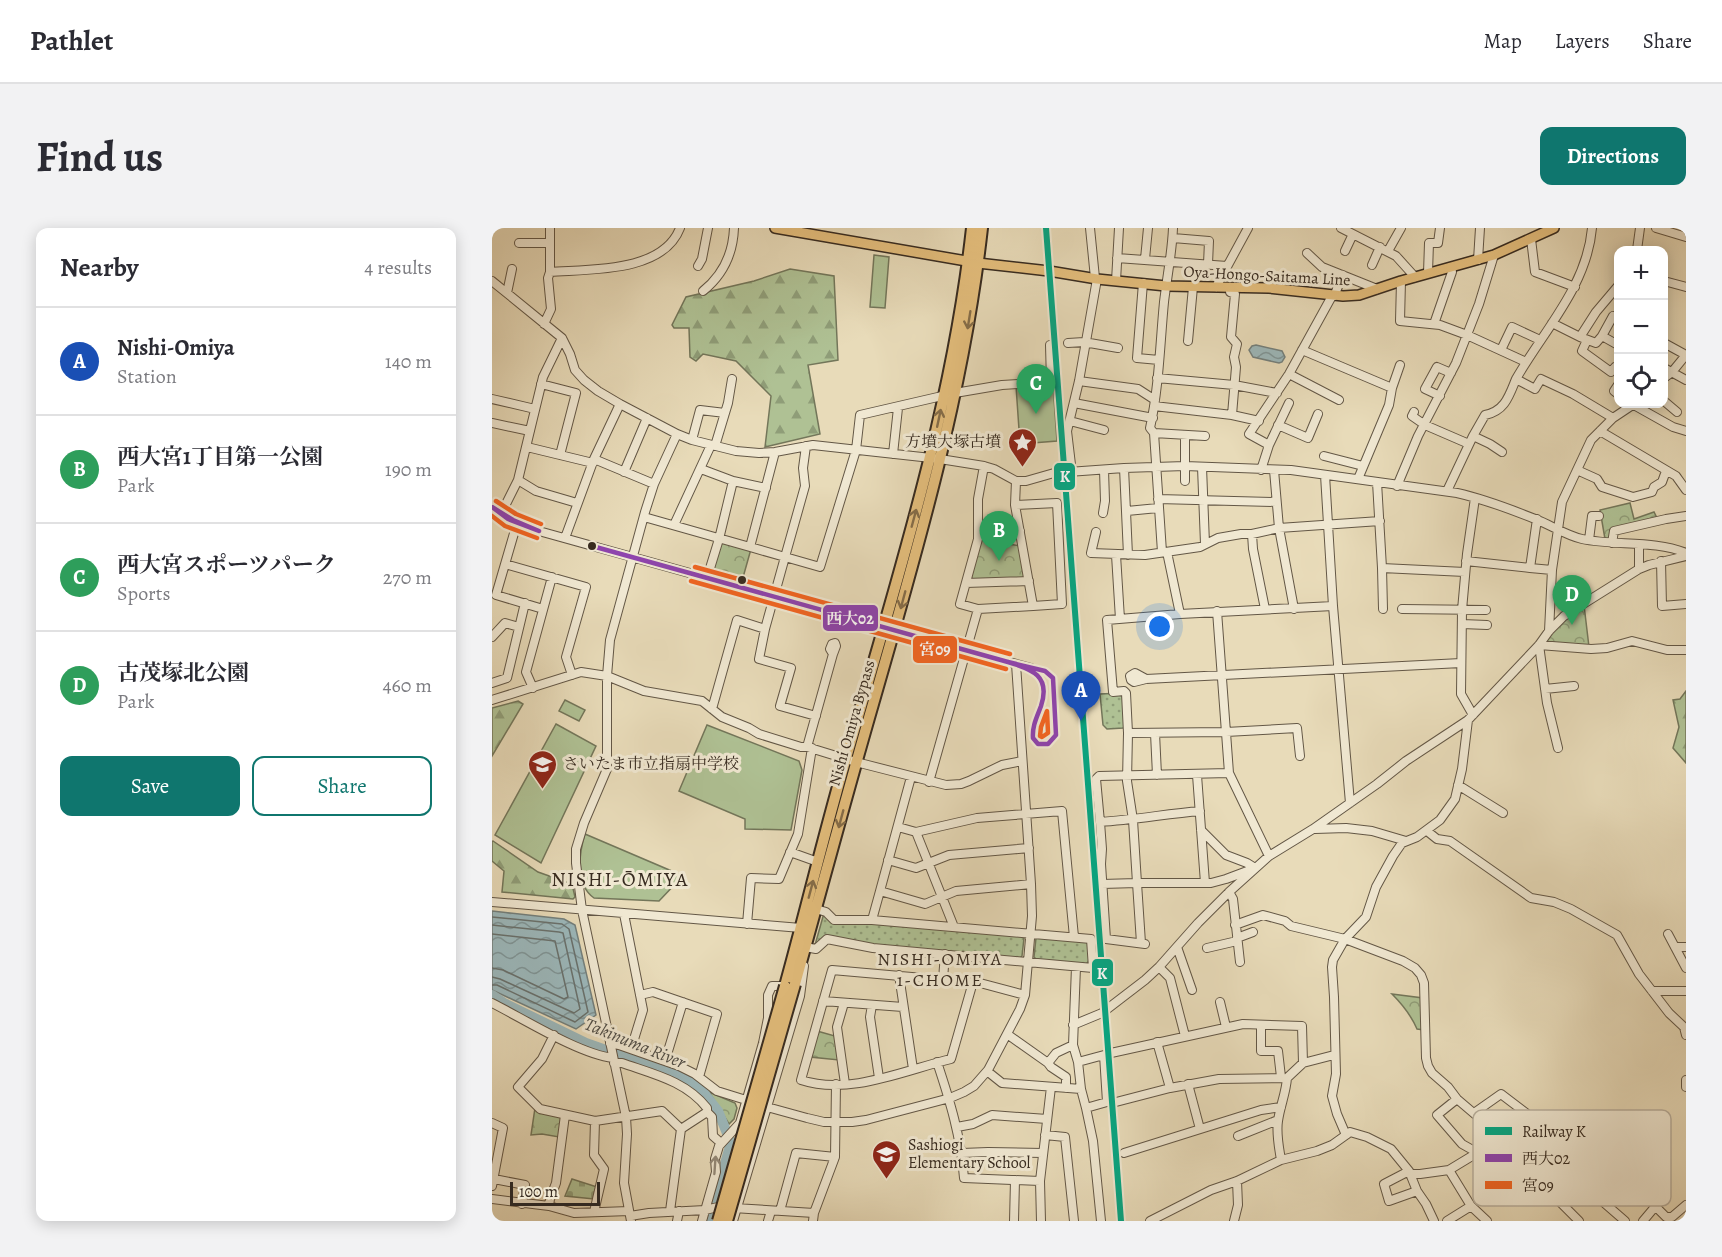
<!DOCTYPE html>
<meta charset="utf-8">
<style>
:root{--surface:#fff;--page:#f2f2f3;--text:#2b2b33;--muted:#7c7c81;--line:#e1e1e2;--accent:#0f766e}
body{margin:0;font-family:Alegreya,"Noto Serif JP",serif;background:var(--page);color:var(--text)}
.controls{position:absolute;right:18px;top:18px;display:grid;overflow:hidden;border-radius:12px;box-shadow:0 3px 15px #0003}
.controls button{width:54px;height:54px;display:grid;place-items:center;padding:0;border:0;border-bottom:2px solid var(--line);background:var(--surface);color:var(--text);font:30px sans-serif}
.scale{position:absolute;left:18px;bottom:15px;width:90px;box-sizing:border-box;padding-left:6px;border:3px solid #372b20;border-top:0;font-size:16px;line-height:21px;white-space:nowrap;color:#372b20;-webkit-text-stroke:4px #f0e8d2;paint-order:stroke}
.you{position:absolute;left:668px;top:399px;width:21px;height:21px;margin:-15px;border:4px solid #fff;border-radius:50%;background:#1a73e8;box-shadow:0 0 0 9px #1a73e833}
.badge{display:grid;place-items:center;width:39px;height:39px;border-radius:50%;background:var(--accent);color:#fff;font-size:20px;font-weight:700}
.pin{position:absolute;translate:-50% -50px;filter:drop-shadow(0 2px 3px #0008)}
.pin::after{content:'';position:absolute;top:32px;width:21px;height:18px;background:inherit;clip-path:polygon(0 0,100% 0,50% 100%)}
.list{margin:0;padding:0;list-style:none}
h2{display:flex;justify-content:space-between;align-items:center;height:78px;margin:0;padding:0 24px;font-size:26px}
h2 small{font-size:20px;font-weight:400;color:var(--muted)}
.list li{display:grid;grid-template-columns:39px 1fr auto;gap:18px;align-items:center;box-sizing:border-box;height:108px;padding:0 24px;border-top:2px solid var(--line)}
.list b{display:block;font-size:22px;white-space:nowrap}
.list p{margin:0;font-size:20px;white-space:nowrap;color:var(--muted)}
.list em{font-size:20px;font-style:normal;color:var(--muted)}
.actions{display:flex;gap:12px;padding:18px 24px}
.actions a{flex:1;padding:14px 0;border:2px solid var(--accent);border-radius:12px;text-align:center;font-size:21px;color:var(--accent)}
.actions .main{background:var(--accent);color:#fff}
.icon{flex:none;width:33px;height:33px;fill:none;stroke:currentColor;stroke-width:2;stroke-linecap:round;stroke-linejoin:round}
.map{position:relative;flex:none;width:1194px;height:993px;overflow:hidden;border-radius:12px}
header{display:flex;align-items:center;gap:36px;box-sizing:border-box;height:84px;padding:0 30px;background:var(--surface);border-bottom:2px solid var(--line)}
header strong{font-size:28px}
nav{display:flex;gap:33px;margin-inline-start:auto;font-size:21px}
.intro{display:flex;align-items:center;justify-content:space-between;box-sizing:border-box;height:144px;padding:0 36px}
h1{margin:0;font-size:42px}
.button{padding:15px 27px;border-radius:12px;background:var(--accent);color:#fff;font-size:21px;font-weight:700}
main{display:flex;gap:36px;padding:0 36px}
aside{flex:1;background:var(--surface);border-radius:12px;box-shadow:0 3px 15px #0003}
.map>svg:first-child{display:block}
</style>
<header>
<strong>Pathlet</strong>
<nav><a>Map</a><a>Layers</a><a>Share</a></nav>
</header>
<div class="intro"><h1>Find us</h1><a class="button">Directions</a></div>
<main>
<aside>
<h2>Nearby<small>4 results</small></h2>
<ul class="list">
<li><span class="badge" style="background:#1a4fb4">A</span><div><b>Nishi-Omiya</b><p>Station</p></div><em>140 m</em></li>
<li><span class="badge" style="background:#2e9e5b">B</span><div><b>西大宮1丁目第一公園</b><p>Park</p></div><em>190 m</em></li>
<li><span class="badge" style="background:#2e9e5b">C</span><div><b>西大宮スポーツパーク</b><p>Sports</p></div><em>270 m</em></li>
<li><span class="badge" style="background:#2e9e5b">D</span><div><b>古茂塚北公園</b><p>Park</p></div><em>460 m</em></li>
</ul>
<div class="actions"><a class="main">Save</a><a>Share</a></div>
</aside>
<div class="map">
<svg width="1194" height="993" viewBox="0 0 1194 993">
<defs>
<pattern id="grass-dots" width="8" height="8" patternUnits="userSpaceOnUse" patternTransform="scale(1.5)"><rect width="8" height="8" fill="#afc194"/><path d="M2 2h.1M6 6h.1" fill="none" stroke="#8f9d78" stroke-width="1.8" stroke-linecap="round"/></pattern>
<pattern id="forest-firs" width="22" height="20" patternUnits="userSpaceOnUse" patternTransform="scale(1.5)"><rect width="22" height="20" fill="#afc194"/><path d="M5 1l3.5 6h-7zM16 11l3.5 6h-7z" fill="#8f9d78"/></pattern>
<pattern id="cemetery-stones" width="16" height="16" patternUnits="userSpaceOnUse" patternTransform="scale(1.5)"><rect width="16" height="16" fill="#afc194"/><path d="M2 7V4a2 2 0 0 1 4 0v3zM10 15v-3a2 2 0 0 1 4 0v3z" fill="#8f9d78"/></pattern>
<pattern id="park-crowns" width="20" height="18" patternUnits="userSpaceOnUse" patternTransform="scale(1.5)"><rect width="20" height="18" fill="#afc194"/><path d="M2 6a3 3 0 1 1 6 0M12 15a3 3 0 1 1 6 0" fill="none" stroke="#8f9d78"/></pattern>
<pattern id="water-waves" width="16" height="10" patternUnits="userSpaceOnUse" patternTransform="scale(1.5)"><rect width="16" height="10" fill="#9cb8bb"/><path d="M0 5q4-4 8 0t8 0" fill="none" stroke="#809698"/></pattern>
</defs>
<rect width="100%" height="100%" fill="#e8dbb9"/>
<filter id="stains"><feTurbulence type="fractalNoise" baseFrequency=".00333" numOctaves="4"/><feColorMatrix values="0 0 0 0 .2 0 0 0 0 .09 0 0 0 0 .02 0 0 0 .5 -.17"/></filter>
<radialGradient id="worn" r=".72"><stop offset=".6" stop-color="#630" stop-opacity="0"/><stop offset="1" stop-color="#630" stop-opacity=".3"/></radialGradient>
<path fill="url(#grass-dots)" stroke="#73765a" stroke-width="1.5" d="M630,465L632,468L633,498L631,500L615,501L611,497L608,466Z
M545,494L560,501L558,512L551,514L546,512L544,507Z
M332,685L340,695L381,696L529,707L532,710L530,728L528,730L379,717L335,709L323,717Z
M547,708L593,713L596,716L597,733L594,736L545,732L542,729L544,710Z"/>
<path fill="url(#forest-firs)" stroke="#73765a" stroke-width="1.5" d="M298,41L342,48L346,132L316,137L328,206L273,219L279,168L244,133L211,126L204,133L198,129L197,100H182L180,97L194,69L262,53Z
M1194,463V535L1181,520L1187,499L1181,472L1188,471Z
M26,473L31,476L0,528V480Z
M1,613L46,644L80,656L83,669L81,671L10,664L12,643L0,633V614Z"/>
<path fill="url(#cemetery-stones)" stroke="#73765a" stroke-width="1.5" d="M80,951L105,959L102,971L73,968Z"/>
<path fill="url(#park-crowns)" stroke="#73765a" stroke-width="1.5" d="M1138,275L1142,291L1162,284L1166,292L1121,303L1119,311H1113L1108,282Z
M488,312L529,318L533,349L531,352L477,353Z
M228,313L259,321L250,353L220,344Z
M1092,377L1097,419L1050,416L1073,389Z
M900,766L931,770L932,802L925,801C919,787 910,776 900,766Z
M325,803L343,808L347,832L318,829Z
M217,864L243,875L245,880L242,891L237,896Z
M43,880L69,889L71,891L67,909L50,906L39,907Z"/>
<path fill="#afc194" stroke="#73765a" stroke-width="1.5" d="M382,27L397,29L393,80L378,79Z
M561,156L565,213L528,216L524,158Z
M73,472L93,482L87,493L67,483Z
M64,496L104,518L49,635L3,607Z
M215,497L307,533L310,542L299,602L253,601V591L187,563Z
M93,606L189,647L186,653L167,673L102,670C83,657 87,625 93,606Z"/>
<path fill="url(#water-waves)" stroke="#74807d" stroke-width="1.5" d="M764,117L790,123L793,129L790,134L787,135L761,129L757,122L760,118Z
M0,683L72,691L83,697L104,787L84,801L0,762Z"/>
<g fill="none" stroke-linecap="round" stroke-linejoin="round">
<path stroke="#6a726e" stroke-width="1.5" d="M0,689L70,696L77,701L96,784L83,794L5,757H0
M0,697L67,704L71,705L88,781L82,785L8,751L0,749
M0,706L63,713L76,769L72,771L11,742L0,740"/>
<path stroke="#9cb8bb" stroke-width="10" d="M0,767L12,775L94,815L185,847L198,853L212,865L226,883L239,915L216,993"/>
<defs>
<path id="minor" d="M598,0L603,50
M849,0L904,28L923,49
M1164,0L1194,9
M681,10L717,13L716,36
M1039,11L1043,44L1083,59
M27,15H58
M1145,22L1148,0
M853,23L861,6
M896,23L909,0
M815,25L830,39L885,61
M625,30L735,38
M653,31L656,0
M986,32L988,0
M880,37L888,19
M206,38L210,31L216,0
M58,44C97,41 171,45 188,0
M936,45L937,15H946L948,0
M0,53L70,110L78,126L83,142L92,152L106,163L128,176L185,206L200,212L244,223L267,225L283,224L321,217L448,231L492,238L502,241L524,253H534L562,245L632,240L693,238L799,242L965,265C992,271 1018,281 1043,291C1059,297 1073,307 1090,311C1123,318 1163,312 1194,325
M624,53L627,0
M909,53L908,93L948,97L975,107L1034,134
M1172,53L1194,59
M651,55L645,130L667,132
M724,59L756,0
M738,59V64L743,66L739,109L745,116L742,129L744,139L740,187
M211,63C231,47 241,25 242,0
M15,65L20,41
M842,68L851,47
M1060,95L1088,109L1104,115L1110,108L1126,117
M52,96L59,81L56,50L58,44V0
M942,96L960,44L959,39
M1110,108L1121,88L1126,91
M1088,109L1104,84L1126,58
M1095,112L1090,123L1119,144L1123,139L1126,142
M696,113L701,59
M576,115L592,114L626,120
M1172,115L1194,127
M810,122L900,160
M1009,122L1020,99L1048,112
M1172,140L1194,152
M797,146L847,172
M665,150L742,157L785,165
M1172,150L1180,144L1194,127
M1024,151C1052,102 1095,58 1100,0
M587,153L646,161L663,172
M49,156L84,165L68,227
M1126,157L1122,163L1126,166
M948,168L933,161L945,139L959,145
M0,171L43,181
M1172,173L1185,184
M582,175L661,190
M1140,176L1181,199L1194,203
M662,178L740,187L767,193
M922,184L920,188L933,197L977,216
M578,193L612,202
M0,195L38,203
M786,197L816,210L826,186
M1108,203L1184,248L1194,262
M662,205L713,208
M693,207V253
M981,208L998,216L1010,224
M200,212L208,182L233,185
M777,217L757,206L797,146L840,68
M223,218L236,175L240,151
M314,218L311,240L313,258L293,329L328,339L364,222L368,187L463,165L510,157L559,154L558,117
M35,219L101,235
M283,224L258,319L293,329L273,401L267,431L299,440L288,478L324,488
M401,226L406,180
M832,228L871,238
M102,231L162,256
M710,239L713,316
M632,240L636,327
M209,241L241,253L274,260
M769,242L777,217L797,175
M782,242L787,300L802,381
M1085,242L1105,251L1110,259L1141,269L1160,264L1162,259L1170,254L1174,243
M132,244L155,190
M580,245L575,203L587,153L605,51
M833,247L841,378L858,575
M866,251L897,177L900,160L908,137
M26,252L44,263L85,275
M885,254L890,340L891,381
M905,258L926,208L964,135L987,76L1002,27
M955,263L981,208L993,187C1013,183 1017,168 1024,151L1043,161L1049,151L1081,166L1121,190
M666,271L784,274
M523,277L565,275L570,376L541,378
M0,279L16,291L36,300L539,440
M635,283L666,280
M611,285L613,273L612,242
M9,286L26,252L51,149L70,110
M152,289L258,319
M1045,291L1038,340L1060,342
M25,295L4,367L51,381
M182,297L219,217
M487,298L528,303
M604,304L599,325L653,327L708,319L726,310L749,306H760L787,300L888,293
M760,306L761,321L773,381
M73,310L102,231L128,176
M1097,312L1100,288H1107
M1120,315L1122,303L1174,291L1194,288
M1147,317V341
M670,324L662,205L658,200C667,159 668,116 672,74C675,49 680,25 681,0
M675,324L688,386
M624,327L628,391
M974,333L1038,340
M1169,333L1170,378L1194,376
M13,336L94,359L74,429L80,447
M890,340L973,344
M215,350L227,311L241,253
M474,355L537,353
M486,381L541,378L523,277L524,253
M910,381L994,382
M725,383L737,545L777,628
M970,396L995,397
M1057,403L1060,342L1070,274L1099,212L1121,190L1142,176
M0,409L13,395L27,399
M654,451L643,445L638,448L639,452L642,454L654,451L969,435
M0,455L15,450L33,375
M41,460L34,444L60,349
M1053,461L1082,458
M0,472L89,444L115,448L152,463L210,473L230,489L257,500L267,506L309,519H315L364,534L454,557L469,556L477,553L510,537L530,533
M220,481L245,392L273,401
M981,487L969,466L970,382L975,326L983,270
M636,505L734,504L805,500L808,528
M663,505L665,547
M315,519L341,426L338,421L340,416L343,415L344,418L341,426
M1066,520L1055,475L1047,417L1099,421L1115,420L1140,413L1175,422H1194
M705,547L713,655
M419,549L388,663L433,676L464,663L539,656
M437,554L486,381L468,376L486,311V271L492,238
M966,557L1011,585
M708,583C674,586 641,592 608,594L604,551L607,548L737,545
M608,594L610,621L609,636L614,711L653,716
M406,599L424,604L485,590L570,583L582,709
M823,601L854,600L880,603L914,613
M709,602L734,627L755,635L763,640
M935,603L945,611L958,613L1039,670L1062,674L1079,681L1125,707L1147,746L1177,785L1192,799L1194,807
M424,604L462,699
M298,624L326,634
M396,632L424,640L457,627L537,620
M758,642L734,651L719,655H645L641,592L635,553L636,505L634,465L632,463L621,464L615,392L688,386L841,378
M610,656L645,655L649,715
M737,664L741,671L748,734
M0,674L309,700
M324,681L334,684L342,692H380
M132,686L151,782L139,821
M255,696L259,650L287,651L306,606L320,520
M743,697L771,687L793,693L799,698L853,711L911,733L923,740L929,747L932,755L934,830L936,838L940,845L956,859L965,871L1012,911L1045,951L1087,993
M1176,706L1194,740
M745,710L761,704
M313,719L324,721L335,711L381,720L601,740L599,711L380,692L388,663
M685,719L700,762
M1183,719H1194
M715,720L745,713
M584,739L581,817L586,834L589,861L594,880L601,913L609,993
M667,739L678,750L693,808
M407,747L421,841
M451,751L453,726
M481,754L459,831C413,842 357,868 309,852L340,742L488,755L533,767
M1160,763H1194
M148,767L161,764L225,786L207,849
M331,773L411,779
M728,774L734,799
M0,775C32,791 87,826 121,830
M352,775L345,799L353,856
M380,777L378,789L387,850
M581,797L610,785L653,752L667,739L706,695L737,664L777,628L821,601L885,556L914,533L976,492L1047,417L1057,403L1072,388L1147,341L1157,337L1194,328
M769,797V823H786L789,849
M515,806L556,835
M62,807L50,831L26,859L48,881L103,893
M665,814L678,860
M118,815L127,817L187,838L203,846L225,863L254,872
M619,825L751,796L810,798L811,835
M173,833L191,774
M445,834C458,873 469,909 472,950L548,953
M586,834L612,827L615,874L594,880
M122,835H130C161,846 194,853 215,880V884L189,901
M495,843L510,855L589,861
M1194,852V859
M696,856L708,901
M574,860V849L559,839L556,835L564,825L581,817
M965,871L945,887L970,916L986,925L1024,970L1075,925
M624,874L678,860L727,851L795,850
M275,879L315,890L332,894H360L374,892L458,870L472,864L482,858L496,842L528,781L533,767L540,688L539,656L524,436
M215,884L220,889L221,908L229,915
M982,885L1009,866L1034,885L1087,953L1133,993
M0,895L11,900L0,958
M465,899L481,896L500,887L555,891
M553,907L573,909L582,993
M746,908L786,892
M470,925L496,924L551,925
M632,925L769,882L789,879
M985,925L957,942L979,978L995,993
M789,932C787,919 784,906 786,893C788,878 794,865 795,850L811,835L842,827
M917,943L892,956L897,973L925,963
M918,946H928L957,942
M2,951L33,957L30,976
M0,971L57,978L82,985L137,983
M57,978L58,971L64,955L73,887
M288,983L304,925L343,929
M102,984L112,941L102,927L103,893L170,883L189,901L178,983
M322,985L343,929L344,856
M138,988L157,985L213,982L226,979L322,985L321,993
M139,993L132,955L135,906L134,889L90,682L84,635V621L92,595L115,541V448L118,412L153,284L162,256L185,206
M185,993L187,983
M210,993L224,944L223,931L227,918L248,895L271,815L276,790V767L280,758H293
M241,993L308,768L312,738
M276,993L279,983
M522,993L523,952
M549,993L548,953L559,859
M658,993L719,962L745,953L789,932L825,923L840,917L854,907
M742,993L746,977L745,953
M942,993L934,976L925,963L917,943L899,921L875,909L858,904L854,907L845,886L840,868L844,846L842,769L840,739L841,732L853,711L874,689L884,659L901,628L910,615L925,609L948,592L963,571L970,541L976,492
M955,993L979,978
M1151,993L1162,980L1164,979L1174,989H1180L1194,977"/>
<path id="major" d="M283,0L486,35L557,43L605,51L674,58L777,60L851,68L867,67L909,53L1002,27L1062,0"/>
<path id="highway" d="M303,756C329,663 354,569 381,476C426,320 472,162 490,0
M293,758C314,682 332,606 354,530C404,355 460,181 480,0"/>
</defs>
<use href="#minor" stroke="#635746" stroke-width="10"/>
<use href="#major" stroke="#372b20" stroke-width="12"/>
<use href="#highway" stroke="#372b20" stroke-width="14"/>
<use href="#minor" stroke="#f0e8d2" stroke-width="8"/>
<use href="#major" stroke="#e4be7c" stroke-width="9"/>
<use href="#highway" stroke="#e4be7c" stroke-width="10"/>
<defs>
<path id="highway-bridge" d="M226,993L293,758
M235,993L303,756"/>
</defs>
<use href="#highway-bridge" stroke="#372b20" stroke-width="14" stroke-linecap="butt"/>
<use href="#highway-bridge" stroke="#e4be7c" stroke-width="10"/>
<defs>
<path id="bus-1" d="M0,279L21,292L47,303L16,291Z
M100,318L201,346
M100,318L201,346
M201,346L516,434
M201,346L516,434
M516,434L553,443L561,450L564,507L556,516H546L541,510C540,498 545,489 549,478C559,448 540,441 516,434Z"/>
<path id="bus-2" d="M4,273L24,286L49,296
M0,288L13,298L45,310
M203,339L518,426
M199,353L514,441
M555,483L556,505L550,509L548,508L549,499Z"/>
</defs>
<use href="#bus-1" stroke="#f0e8d2" stroke-width="9"/>
<use href="#bus-2" stroke="#f0e8d2" stroke-width="9"/>
<use href="#bus-1" stroke="#8e44ad" stroke-width="4.5"/>
<use href="#bus-2" stroke="#f26522" stroke-width="4.5"/>
<defs>
<path id="rail-1" d="M554,0L629,993"/>
</defs>
<use href="#rail-1" stroke="#f0e8d2" stroke-width="10"/>
<use href="#rail-1" stroke="#06a682" stroke-width="6"/>
</g>
<defs><path id="oneway-shaft" d="M-6 0H5M1.5-3L5.5 0L1.5 3" fill="none" stroke-width="1.6" stroke-linecap="round" stroke-linejoin="round" transform="scale(1.5)"/></defs>
<g stroke="#856d49">
<use href="#oneway-shaft" transform="translate(477 92) rotate(99)"/>
<use href="#oneway-shaft" transform="translate(447 190) rotate(-78)"/>
<use href="#oneway-shaft" transform="translate(422 290) rotate(-75)"/>
<use href="#oneway-shaft" transform="translate(411 372) rotate(105)"/>
<use href="#oneway-shaft" transform="translate(349 591) rotate(105)"/>
<use href="#oneway-shaft" transform="translate(319 661) rotate(-75)"/>
</g>
<use stroke="#948a79" href="#oneway-shaft" transform="translate(223 937) rotate(-86)"/>
<defs>
<symbol id="sight-pin" viewBox="-11 -11 22 30"><path d="M0 17L-7.5 6A9.5 9.5 0 1 1 7.5 6Z" fill="#8f2418" stroke="#f0e8d2"/><path d="M0-6L1.8-2.2L6-1.7L2.9 1.2L3.7 5.4L0 3.3L-3.7 5.4L-2.9 1.2L-6-1.7L-1.8-2.2Z" fill="#fff"/></symbol>
<symbol id="school-pin" viewBox="-11 -11 22 30"><path d="M0 17L-7.5 6A9.5 9.5 0 1 1 7.5 6Z" fill="#8f2418" stroke="#f0e8d2"/><path d="M0-5L7-2L0 1L-7-2ZM-4 1L0 2.5L4 1V4Q0 6-4 4Z" fill="#fff"/></symbol>
</defs>
<g fill-rule="evenodd">
<use href="#sight-pin" x="514" y="198" width="33" height="45"/>
<use href="#school-pin" x="34" y="520" width="33" height="45"/>
<use href="#school-pin" x="378" y="910" width="33" height="45"/>
</g>
<g fill="#372b20" stroke="#f0e8d2" stroke-width="2">
<circle cx="100" cy="318" r="5"/>
<circle cx="250" cy="352" r="5"/>
</g>
<g text-anchor="middle" dominant-baseline="central" stroke-width="6" stroke-linejoin="round" paint-order="stroke">
<g font-size="16" fill="#372b20" stroke="#f0e8d2">
<text transform="translate(775 48) rotate(3)">Oya-Hongo-Saitama Line</text>
<text transform="translate(360 495) rotate(-74)">Nishi Omiya Bypass</text>
</g>
<g font-size="16" fill="#372b20" stroke="#f0e8d2" text-anchor="start">
<text x="509" y="214" text-anchor="end">方墳大塚古墳</text>
<text x="71" y="536">さいたま市立指扇中学校</text>
<text x="416" y="917">Sashiogi<tspan x="416" dy="18">Elementary School</tspan></text>
</g>
<g font-size="18" letter-spacing="1.5" fill="#372b20" stroke="#f0e8d2">
<text x="448" y="731">NISHI-OMIYA<tspan x="448" dy="21">1-CHOME</tspan></text>
</g>
<g font-size="18" font-style="italic" fill="#504e47" stroke="#f0e8d2">
<text transform="translate(143 815) rotate(22)">Takinuma River</text>
</g>
<g font-size="20" letter-spacing="1.5" fill="#372b20" stroke="#f0e8d2">
<text x="128" y="651">NISHI-ŌMIYA</text>
</g>
</g>
<rect x="981" y="882" width="198" height="96" rx="9" fill="#f0e8d2" stroke="#b8af9d" stroke-width="1.5"/>
<rect x="993" y="899" width="27" height="8" fill="#06a682"/>
<rect x="993" y="926" width="27" height="8" fill="#8e44ad"/>
<rect x="993" y="953" width="27" height="8" fill="#f26522"/>
<g font-size="16" fill="#372b20">
<text x="1030" y="909">Railway K</text>
<text x="1030" y="936">西大02</text>
<text x="1030" y="963">宮09</text>
</g>
<g stroke="#f0e8d2" stroke-width="2">
<rect x="561" y="234" width="23" height="29" rx="6" fill="#06a682"/>
<rect x="330" y="376" width="57" height="28" rx="6" fill="#8e44ad"/>
<rect x="420" y="407" width="46" height="29" rx="6" fill="#f26522"/>
<rect x="599" y="730" width="23" height="29" rx="6" fill="#06a682"/>
</g>
<g font-size="16" text-anchor="middle" font-weight="bold" fill="#fff">
<text x="573" y="254">K</text>
<text x="358" y="396">西大02</text>
<text x="443" y="427">宮09</text>
<text x="610" y="751">K</text>
</g>
<rect width="100%" height="100%" filter="url(#stains)"/>
<rect width="100%" height="100%" fill="url(#worn)"/>
</svg>
<div class="controls">
<button>+</button>
<button>−</button>
<button><svg class="icon" aria-label="locate" viewBox="0 0 24 24"><circle cx="12" cy="12" r="6"/><path d="M12 2v4M12 18v4M2 12h4M18 12h4"/></svg></button>
</div>
<div class="scale">100 m</div>
<div class="you"></div>
<div class="pin badge" style="left:589px;top:493px;background:#1a4fb4">A</div>
<div class="pin badge" style="left:507px;top:333px;background:#2e9e5b">B</div>
<div class="pin badge" style="left:544px;top:186px;background:#2e9e5b">C</div>
<div class="pin badge" style="left:1080px;top:397px;background:#2e9e5b">D</div>
</div>
</main>
